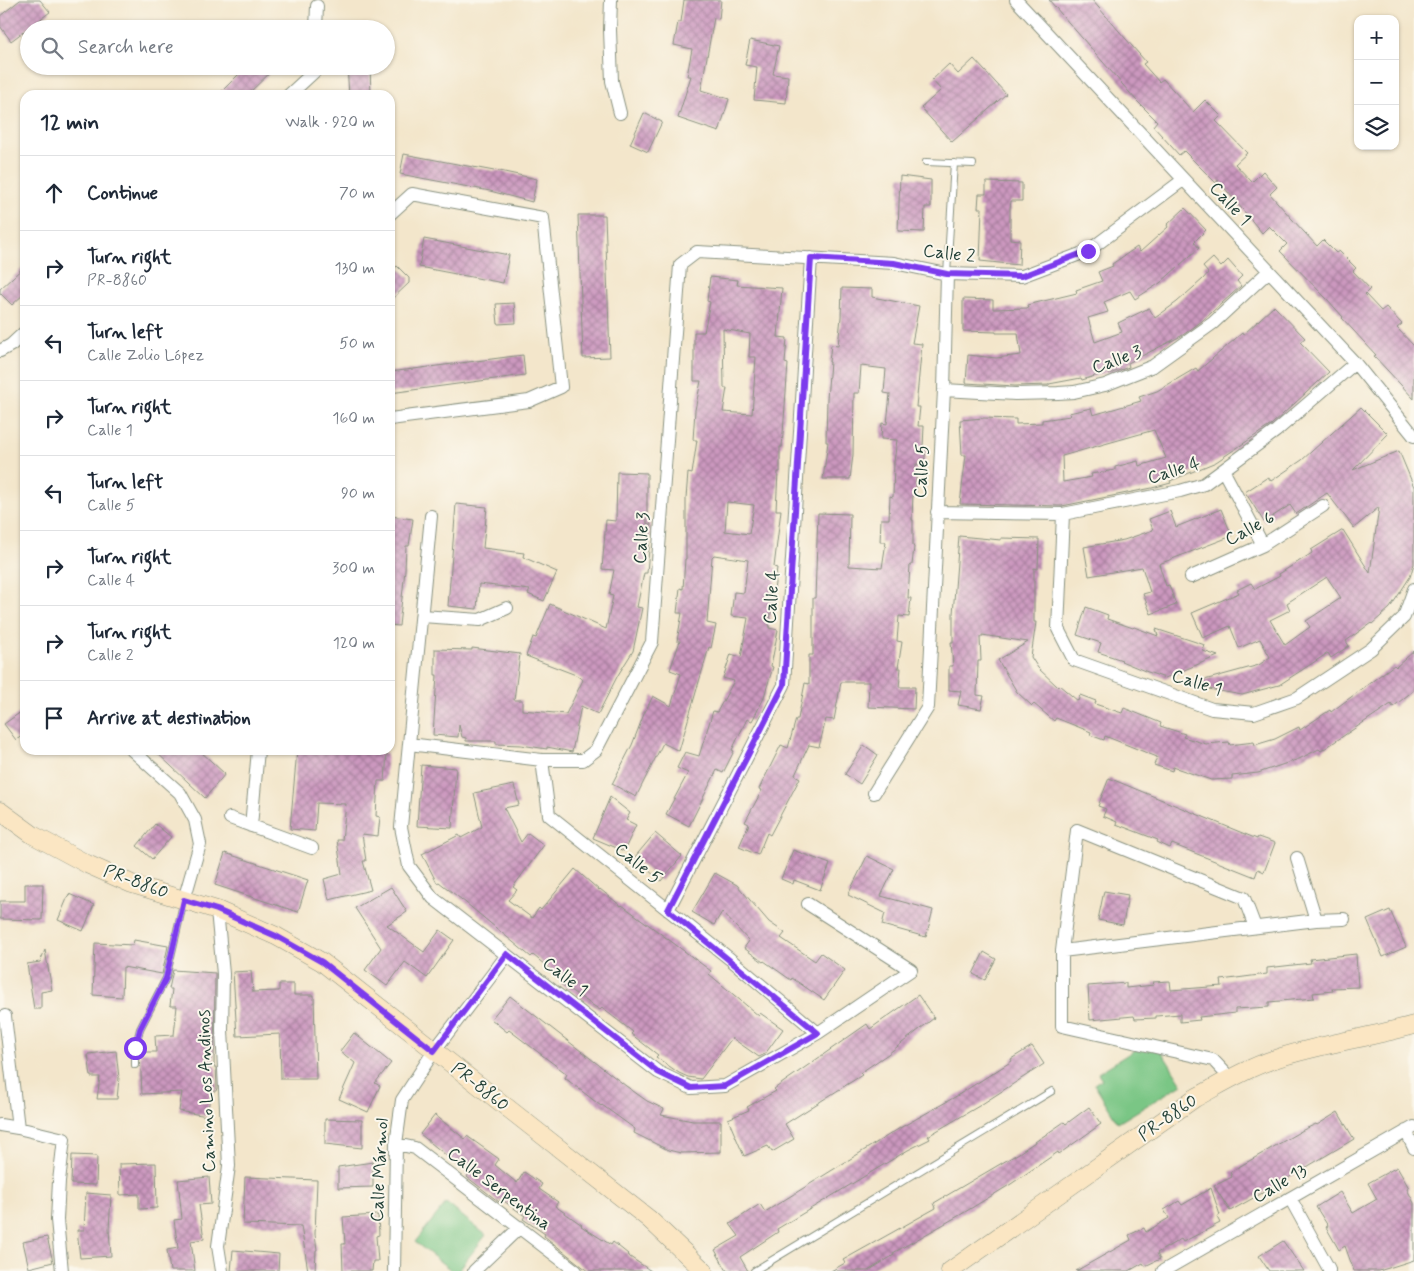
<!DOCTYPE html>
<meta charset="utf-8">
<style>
:root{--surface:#fff;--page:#f2f2f3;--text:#1f2937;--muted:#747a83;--line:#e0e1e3}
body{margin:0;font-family:Mynerve,sans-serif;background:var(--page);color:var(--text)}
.controls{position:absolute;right:15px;top:15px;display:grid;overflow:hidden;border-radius:10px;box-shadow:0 1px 4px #0004}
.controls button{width:45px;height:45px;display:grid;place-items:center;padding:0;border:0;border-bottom:1px solid var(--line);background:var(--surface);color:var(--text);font:25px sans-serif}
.stop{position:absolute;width:15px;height:15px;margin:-11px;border:4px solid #7c3aed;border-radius:50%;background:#fff}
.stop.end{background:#7c3aed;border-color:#fff;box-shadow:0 1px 5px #0008}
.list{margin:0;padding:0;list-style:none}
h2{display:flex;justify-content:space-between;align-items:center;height:65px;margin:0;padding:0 20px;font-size:21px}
h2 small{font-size:16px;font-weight:400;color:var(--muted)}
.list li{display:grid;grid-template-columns:32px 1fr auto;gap:15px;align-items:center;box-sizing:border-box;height:75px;padding:0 20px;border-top:1px solid var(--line)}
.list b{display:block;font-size:19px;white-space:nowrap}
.list p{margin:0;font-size:16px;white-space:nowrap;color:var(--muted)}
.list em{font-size:16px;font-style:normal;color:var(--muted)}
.icon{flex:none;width:28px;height:28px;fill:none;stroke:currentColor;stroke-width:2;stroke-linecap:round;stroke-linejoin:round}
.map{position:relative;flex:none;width:1414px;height:1271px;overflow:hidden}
.search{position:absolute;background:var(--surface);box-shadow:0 1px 4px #0004;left:20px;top:20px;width:375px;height:55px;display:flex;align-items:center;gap:12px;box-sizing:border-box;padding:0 18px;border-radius:28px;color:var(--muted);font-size:19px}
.panel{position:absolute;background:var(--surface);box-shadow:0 1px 4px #0004;left:20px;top:90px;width:375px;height:665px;border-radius:15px}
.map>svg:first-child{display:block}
</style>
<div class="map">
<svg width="1414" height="1271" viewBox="0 0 1414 1271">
<defs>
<pattern id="building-cross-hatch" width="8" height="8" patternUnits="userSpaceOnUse" patternTransform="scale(1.25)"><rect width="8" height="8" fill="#cc98bf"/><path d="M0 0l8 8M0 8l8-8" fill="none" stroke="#a57d9c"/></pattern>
</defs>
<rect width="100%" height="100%" fill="#fbf7ec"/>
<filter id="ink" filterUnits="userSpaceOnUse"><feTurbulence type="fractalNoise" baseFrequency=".02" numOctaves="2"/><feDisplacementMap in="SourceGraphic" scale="10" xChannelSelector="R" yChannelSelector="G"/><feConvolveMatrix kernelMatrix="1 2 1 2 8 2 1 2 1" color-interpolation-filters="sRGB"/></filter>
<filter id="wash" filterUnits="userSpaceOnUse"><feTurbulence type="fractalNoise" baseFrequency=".0096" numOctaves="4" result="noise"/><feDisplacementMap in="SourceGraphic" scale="20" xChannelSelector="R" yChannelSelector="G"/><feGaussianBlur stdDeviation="1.12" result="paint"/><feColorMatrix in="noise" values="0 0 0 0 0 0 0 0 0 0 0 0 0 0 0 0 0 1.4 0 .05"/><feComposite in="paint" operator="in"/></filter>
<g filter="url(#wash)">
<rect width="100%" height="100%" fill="#f3e6cb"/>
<path fill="#7ac685" stroke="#4c825c" d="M1144,1044L1158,1046L1182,1084L1118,1123L1094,1084L1102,1079L1098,1073Z
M446,1203L486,1235L458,1271H452L415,1242Z"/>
<g id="blocks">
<path fill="url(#building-cross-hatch)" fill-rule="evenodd" d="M20,0H40L50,12L11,41L0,26V16Z
M684,0H721L719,19L714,18L701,90L729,99L719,132L678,118L691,76H687L692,49L674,45L678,22H681Z
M1049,0H1092L1146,62L1143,64L1159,82L1163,79L1193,112L1205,100L1221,116L1216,121L1247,153L1235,164L1252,182L1263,171L1277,187L1270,194L1292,219L1317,246L1323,240L1336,253L1339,251L1356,268L1353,271L1370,289L1365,294L1381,311L1386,307L1402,324L1397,328L1414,346V399L1374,356L1376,355L1342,318L1343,317L1327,299L1280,251L1287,244L1269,226L1262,233L1218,180L1216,183L1184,151L1179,155L1153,126L1157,121L1136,100Z
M750,40L779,46L773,74L788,76L786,103L754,100L757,67L745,65Z
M974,59L1006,94L952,142L921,108L941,90L932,80L949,64L958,74Z
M247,66H277L247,95H218Z
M347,66H370L371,95H349Z
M644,113L662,122L648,152L630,144Z
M404,154L494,171L495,170L537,179L532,202L490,191L400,174Z
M900,176L931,180V207H925L924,232L898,231Z
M986,182L1022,183V201H1011L1010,208V239L1020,240L1019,265L980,261L982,208H978L979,194H986Z
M1185,208L1206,230L1194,242L1199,248L1160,283L1135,299L1130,291L1104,302L1108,312L1088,318L1095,342L1122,332L1118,323L1149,308L1155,318L1177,302L1203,279L1208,273L1203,267L1213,258L1221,267L1228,260L1242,276L1237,281L1241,286L1202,321L1183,335L1128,363L1129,367L1109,374L1108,372L1082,380L1081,378L1049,384V385L1015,386L966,383L968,355L996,358L1021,355L1018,333H996V332L963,331V299L993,300V309L1028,308L1027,305L1077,293L1076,290L1102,281L1098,272L1113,266L1112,264L1137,247L1140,252L1168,227L1167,225Z
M578,215H605L610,357L583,358Z
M424,239L509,255L503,283L419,267Z
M25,266V293L12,305L0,293V289Z
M397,266L409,278V283L390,301V272Z
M710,277L738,280L737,285L782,288L778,337L787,338L785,363L788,364L782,447H780V472H778L776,510H781L774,567L777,568L769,628L778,630L771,666L773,667L763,700L752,721L747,719L732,750L734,751L723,773L717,770L689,826L666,814L688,773L677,768L685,752L699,756L713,711L717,712L734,681L723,678L731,654L741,657L748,618L731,616L734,592L744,593L748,560L714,555L712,557L707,623L716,625L711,648L709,647L679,751L663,743L636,797L612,784L632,745L644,714L653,696L671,706L681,674L670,670L680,641H677L682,613H677L680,588L683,589L685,559H686V498L688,473L692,474L697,440H693L695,410L701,381H694V332H704L710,302L707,301ZM723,329L750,334L749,357H756L752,414L723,412L727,388H724ZM727,502L754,505L749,534L725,531Z
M842,288L872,289V297L919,306L912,343L922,344L916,407H920L918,426H924L923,447L926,448L924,465L916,464V494H913L912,520H913V546L914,547L912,565H910L908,598H911L909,617L899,616L897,641L902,642L898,668H901L899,687H915L914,709L868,707L869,682H841L834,720L826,719L819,747L809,745L795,775L800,778L770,835L767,833L758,855L739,847L749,824L745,822L762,790L759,789L781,745L788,748L796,719H798L805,683L809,684V655H813V598H815L818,513L850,514L849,566L882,568L886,542H880L881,519H889L890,496L893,497L894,462L897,440L881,439L882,423L887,424L890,394L884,393L886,369L861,366L859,393H854L853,455L850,479H823L828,442H826L827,399L830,362H829L831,345L838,346L841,317Z
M514,303L516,323L498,324L496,304Z
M1274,306L1305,338L1300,342L1329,372L1271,425L1216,462L1170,481L1171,483L1152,488L1062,506L960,504L966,455H962L960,420L984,418L1016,419V424L1042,423V420L1070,416L1069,413L1091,408L1093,415L1141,401L1139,397L1157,391L1196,368L1198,371L1242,333L1244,334ZM1154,430L1166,458L1139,466L1138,461L1115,467V470L1091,474L1092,477L1063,482L1062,456Z
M523,355L525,375L390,393V372Z
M1361,407L1388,434L1353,470L1399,451L1414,487V564L1410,577L1390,608L1372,624L1371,623L1346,641L1349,646L1331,658L1328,653L1279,685L1242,695L1186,685L1259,665L1270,657L1260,639L1239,648L1230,626L1203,638L1192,613L1239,593L1237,590L1251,583L1255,589L1280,576L1279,574L1312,553L1311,550L1343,530L1370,573L1379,507L1354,528L1327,493L1296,514L1290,505L1264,522L1245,492L1268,477L1271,481L1302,460ZM1327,577L1341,598L1306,621L1310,627L1285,645L1270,620L1290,610L1287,603Z
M617,472L647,473V524H651L647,573H644L637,607L642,608L633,651L618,675L598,714L581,706L572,752L547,747V749L521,745L496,744V741H466V738L462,737L459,725L458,737L433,735L437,675H435V649L472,650V648L520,654L514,700H522V710L566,714L583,680L576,675L526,656L533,637L536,638L550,604L606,629L613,596L609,595L614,570L602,569L606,520L616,521Z
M456,504L487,507L483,548L524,553L523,557L557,572L544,601L528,594L530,590L479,584L477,609L448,606Z
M1221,509L1232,536L1159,564L1166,586L1169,585L1176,605L1151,614L1143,594L1150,592L1142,567L1089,576L1084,547L1124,540L1153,530L1149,519L1170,511L1176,527Z
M390,516L413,519L409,546H406L405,570L399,626L390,625Z
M959,536L1001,540V538L1039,539L1038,569L1034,568V622H1036L1031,657L1038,668L1058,687L1059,685L1078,701L1080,695L1096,701L1095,704L1122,713L1124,708L1161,723L1160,726L1185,734L1183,737L1206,744L1229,742L1230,745L1254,742L1255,745L1275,739L1299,727L1300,730L1330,710L1331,712L1394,665L1396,667L1414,651V690L1393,707L1391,704L1321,751L1319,749L1299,759L1258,773L1232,776V779L1211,780L1173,767L1172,771L1154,765L1157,757L1105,736L1104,740L1090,735L1091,732L1056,718L1054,721L1034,704L1032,706L1017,692L998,660L1028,642L982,635V637H980L981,661H978L977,695L984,696L981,709L958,705L961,691L949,690V666H953L951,642H953V614Z
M1086,607L1108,615L1107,619L1133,628L1134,627L1158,636L1156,629L1205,645L1203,651L1218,656L1165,678L1145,671L1121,661L1122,660L1098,652L1101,643L1077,635Z
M25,709V734L16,740L4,724Z
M864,745L878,755L860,784L845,774Z
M154,750H199L225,774L205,798Z
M297,750H348L387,753L385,781H378L376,816L380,817L378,836L362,834L366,861H363L371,890L329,900L324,879L342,874L337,840H342L346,804L317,803L315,831L290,829Z
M421,765L456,768L452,828L417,826Z
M1109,778L1257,839L1258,837L1275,843L1264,872L1258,869L1255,877L1172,844L1170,848L1157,842L1158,840L1116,824L1117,822L1103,816L1106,809L1098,806Z
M514,785L519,805L504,808L521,842L528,833L544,845L513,887L517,890L508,900L532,918L539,908L541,910L575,869L599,890L600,889L621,906L622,905L711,971L709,974L759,1016L760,1013L783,1029L765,1054L759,1057L732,1038L701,1079L688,1077L679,1073L656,1057L658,1055L631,1034L633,1032L602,1008L600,1010L561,984L563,980L533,955L531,957L466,903L439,882L437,883L422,854L459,835L461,838L482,827L474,793Z
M610,797L630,813L626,820L636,825L624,851L593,838Z
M155,824L171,837L152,859L137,846Z
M655,833L682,856L661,881L634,858Z
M793,850L830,864L820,890L794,880L793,884L781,879Z
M225,853L308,880L298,912L215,885Z
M867,856L894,869L881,896L933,910L926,937L882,925L885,913L848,895Z
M715,873L737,885L769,922L785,933L781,938L815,961L821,953L845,970L824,1000L792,978L791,980L764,961L763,962L744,948L749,941L722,912L714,925L692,912Z
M25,884H43L42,920L0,919V901H25Z
M391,887L407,912L387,925L424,952L440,930L454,940L427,978L405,962L387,986L365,970L381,948L355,908Z
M1104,891L1128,895L1123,925L1098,920Z
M69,894L94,905L83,931L58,920Z
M1390,910L1406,947L1383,957L1367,920Z
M134,940L168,946L162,974L123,967L122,997L93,995L95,943L133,945Z
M45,950L52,990L41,992V1009H34L27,964L40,962Z
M984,952L996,959L985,980L973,974Z
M1356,954L1358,987L1332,988L1333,991L1313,993L1314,998L1269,1002V1007L1235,1009V1013L1199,1017L1200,1020L1180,1022V1014L1156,1016V1018L1135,1019L1134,1016L1090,1020L1088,986L1126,983V988L1154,985L1153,982L1170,981L1171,990L1222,986L1221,980L1267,974V968L1311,963L1310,959Z
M173,970L215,973L214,1067H216L217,1088L216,1091H211L207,1116L179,1111L182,1092L142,1094L140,1052H156L155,1036L174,1035L177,1006H170L172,989H169Z
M251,971L253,992L279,991V984H294V995H314L316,1079H281L280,1034L237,1036L233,972Z
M918,995L934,1018L888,1054L860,1073L862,1075L785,1124L794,1139L772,1152L768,1146L744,1156L728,1119L749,1110L747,1107L776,1091L774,1089L867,1024L870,1029Z
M510,996L626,1086L647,1101L664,1109L661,1115L693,1121H721V1152L681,1153L668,1150L634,1133L635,1129L602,1105L601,1106L565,1078L567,1074L509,1030L507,1032L491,1019Z
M354,1033L391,1063L375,1083L380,1086L368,1112L339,1099L355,1063L340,1051Z
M1032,1046L1044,1064L979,1106L928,1136L930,1139L908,1150L777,1229L778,1232L740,1257L748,1271H727L715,1250L739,1236L730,1224L760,1204L765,1212L900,1128L955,1097L1012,1061L1011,1059Z
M116,1051L119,1078L117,1099H97L100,1077H91L88,1054Z
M1089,1107L1101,1124L1059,1154L1058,1152L1011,1184L960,1215L893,1253L894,1255L868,1271H831L845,1263L843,1260L936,1208L934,1203L1019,1153L1064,1122L1066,1124Z
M1338,1112L1354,1139L1266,1191L1230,1211L1214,1186L1232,1177L1230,1172L1303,1130L1316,1124L1317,1125Z
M435,1115L465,1139L467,1136L499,1159L495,1165L517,1183L524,1172L542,1184L539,1189L558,1202L555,1206L582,1225L581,1226L611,1245L613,1242L628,1254L627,1255L651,1271H589L583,1267L544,1236L545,1234L523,1219L525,1216L501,1199L499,1202L467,1177L469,1174L420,1134Z
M325,1119L362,1120V1148L325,1144Z
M72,1155L97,1156L96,1185L71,1184Z
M373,1162V1187L338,1188V1167Z
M156,1163L157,1208L139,1209V1194L120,1195L119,1164Z
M1397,1167L1409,1188L1407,1189L1414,1203V1260L1379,1271H1354L1345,1246L1339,1250L1326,1227L1328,1226L1316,1207L1340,1192L1353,1213L1377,1199L1368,1183Z
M209,1177L211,1204L199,1205L204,1239L191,1241L195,1271H170L167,1250L178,1248L174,1220L182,1219L178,1180Z
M245,1177L317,1180L315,1234L317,1250H316L315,1271H308L301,1226L243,1224Z
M1211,1188L1220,1215L1217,1217L1220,1223L1183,1242L1181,1239L1157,1253L1160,1259L1145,1266L1143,1263L1129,1271H1076L1131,1240L1129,1235L1144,1228L1146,1232L1169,1218L1164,1210L1179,1201L1182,1205Z
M86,1193L111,1195L109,1230L111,1256L80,1258L77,1230H84Z
M378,1215L379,1235L376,1236L378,1261H373L372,1271H343L342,1244H345L343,1217Z
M47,1237L53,1262L29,1268L23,1242Z
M1283,1241L1304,1271H1269L1259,1256Z
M233,1250L279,1254L278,1271H231Z"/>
</g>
</g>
<g filter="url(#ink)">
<use href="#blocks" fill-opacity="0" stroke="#899280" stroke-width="1"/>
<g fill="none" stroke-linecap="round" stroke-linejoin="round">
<defs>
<path id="lane" d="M926,162L973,164
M947,274L954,163
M135,1065V1049L140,1029L166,978L184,900
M754,1271L1052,1091"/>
<path id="street" d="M611,0L610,30L612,81L620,113
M1016,0L1355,363L1414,436
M316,29L317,6
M289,95L315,71V66
M390,214L412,194L543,218L561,387L529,401L390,419
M0,351L11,345L25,332
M944,390L1015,394L1058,393L1074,392L1105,385L1153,366L1213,323L1269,271
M1223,470L1263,545
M937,512L1063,514L1180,491L1204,484L1276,431L1355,363
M1063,514L1058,629L1074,660L1212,709L1254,713L1297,698L1371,649L1404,617L1414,589
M431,516L401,827L409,866L433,898L658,1072L691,1088L725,1086L818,1033L911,970L808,904
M1191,577L1263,545L1323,506
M422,616L480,620L507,608
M409,744L542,760H583L596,750L652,642L680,265L697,252L894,263L947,274L1022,276L1088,251L1183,180
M132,750L180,793L195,820L200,844L184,900
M542,760L549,815L730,959L818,1033
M874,793L928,707L944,390L947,274
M230,818L312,848
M251,826L258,750
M1297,858L1316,920L1344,919
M217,910L223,974L222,1030L229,1166L218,1246L222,1271
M668,910L784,685L811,258
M1062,951L1077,830L1244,898L1255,927
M5,1016L18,1128
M1230,1078L1213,1060L1062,1026V951L1316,920
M0,1125L18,1128L64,1139L59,1181L57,1220L62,1271
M1406,1131L1414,1148
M396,1144L415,1148L576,1271
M1290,1198L1329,1269V1271
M394,1271L396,1144L402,1100L434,1051L507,955
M474,1271L520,1227
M1163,1271L1414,1127"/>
<path id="secondary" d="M0,811L33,835L87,864L132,884L217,910L276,936L322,962L649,1219L704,1271
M950,1271L1195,1098C1221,1084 1247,1068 1275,1059C1320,1044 1368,1038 1414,1025"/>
</defs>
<use href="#lane" stroke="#899280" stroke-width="8"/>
<use href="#street" stroke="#899280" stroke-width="14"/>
<use href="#secondary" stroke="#899280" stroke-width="19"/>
<use href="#lane" stroke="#fff" stroke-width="6"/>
<use href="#street" stroke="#fff" stroke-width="12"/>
<use href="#secondary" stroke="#fbe6c3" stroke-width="18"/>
</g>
</g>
<g fill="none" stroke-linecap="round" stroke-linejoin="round" filter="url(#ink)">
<path stroke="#7c3aed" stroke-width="6" d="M135,1048L140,1029L166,978L184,900L217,910L276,936L322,962L434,1051L507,954L658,1072L691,1088L725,1086L818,1033L668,910L784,685L811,258L894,263L947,274L1022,276L1088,251"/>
</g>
<g text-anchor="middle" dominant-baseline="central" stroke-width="4" stroke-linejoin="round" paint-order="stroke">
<g font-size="18" fill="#1f3d34" stroke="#fbf7ec">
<text transform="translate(1230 204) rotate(47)">Calle 1</text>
<text transform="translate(949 254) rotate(7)">Calle 2</text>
<text transform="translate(1117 360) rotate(-20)">Calle 3</text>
<text transform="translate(922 471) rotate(-87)">Calle 5</text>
<text transform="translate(1174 471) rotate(-17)">Calle 4</text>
<text transform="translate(1250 529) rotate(-28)">Calle 6</text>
<text transform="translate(642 538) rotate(-86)">Calle 3</text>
<text transform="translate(772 597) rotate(-86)">Calle 4</text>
<text transform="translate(1197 683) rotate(17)">Calle 1</text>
<text transform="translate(638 864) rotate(39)">Calle 5</text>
<text transform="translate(136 882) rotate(20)">PR-8860</text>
<text transform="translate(565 977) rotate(38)">Calle 1</text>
<text transform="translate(480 1087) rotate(38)">PR-8860</text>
<text transform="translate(207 1091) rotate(-92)">Camino Los Andinos</text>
<text transform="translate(1168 1118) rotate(-35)">PR-8860</text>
<text transform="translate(380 1170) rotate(-87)">Calle Mármol</text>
<text transform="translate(1280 1184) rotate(-30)">Calle 13</text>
<text transform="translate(499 1189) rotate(37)">Calle Serpentina</text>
</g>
</g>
</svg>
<div class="controls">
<button>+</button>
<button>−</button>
<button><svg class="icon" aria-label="layers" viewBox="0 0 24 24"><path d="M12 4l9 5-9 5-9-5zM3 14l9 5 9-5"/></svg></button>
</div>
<div class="stop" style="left:135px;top:1048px"></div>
<div class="stop end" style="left:1088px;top:251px"></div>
<div class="search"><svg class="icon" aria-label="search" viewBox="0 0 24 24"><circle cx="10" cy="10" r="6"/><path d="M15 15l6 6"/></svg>Search here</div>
<section class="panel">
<h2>12 min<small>Walk · 920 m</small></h2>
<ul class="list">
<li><svg class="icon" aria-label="ahead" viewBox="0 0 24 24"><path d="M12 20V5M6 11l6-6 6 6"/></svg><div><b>Continue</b></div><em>70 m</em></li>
<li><svg class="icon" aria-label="right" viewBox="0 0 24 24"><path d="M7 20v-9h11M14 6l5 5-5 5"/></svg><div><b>Turn right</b><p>PR-8860</p></div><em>130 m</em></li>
<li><svg class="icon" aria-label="left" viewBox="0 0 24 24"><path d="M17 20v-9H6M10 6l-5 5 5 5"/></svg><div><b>Turn left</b><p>Calle Zolio López</p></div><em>50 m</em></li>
<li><svg class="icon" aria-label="right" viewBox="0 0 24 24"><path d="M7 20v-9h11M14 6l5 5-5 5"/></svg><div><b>Turn right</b><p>Calle 1</p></div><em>160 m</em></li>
<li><svg class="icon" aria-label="left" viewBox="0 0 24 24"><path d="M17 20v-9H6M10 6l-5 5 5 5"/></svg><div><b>Turn left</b><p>Calle 5</p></div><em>90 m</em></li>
<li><svg class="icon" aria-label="right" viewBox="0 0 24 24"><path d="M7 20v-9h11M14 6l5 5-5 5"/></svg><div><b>Turn right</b><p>Calle 4</p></div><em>300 m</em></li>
<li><svg class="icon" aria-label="right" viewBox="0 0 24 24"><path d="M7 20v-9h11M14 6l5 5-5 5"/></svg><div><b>Turn right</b><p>Calle 2</p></div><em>120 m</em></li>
<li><svg class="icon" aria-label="arrive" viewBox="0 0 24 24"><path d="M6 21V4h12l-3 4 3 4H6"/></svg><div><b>Arrive at destination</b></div></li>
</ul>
</section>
</div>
